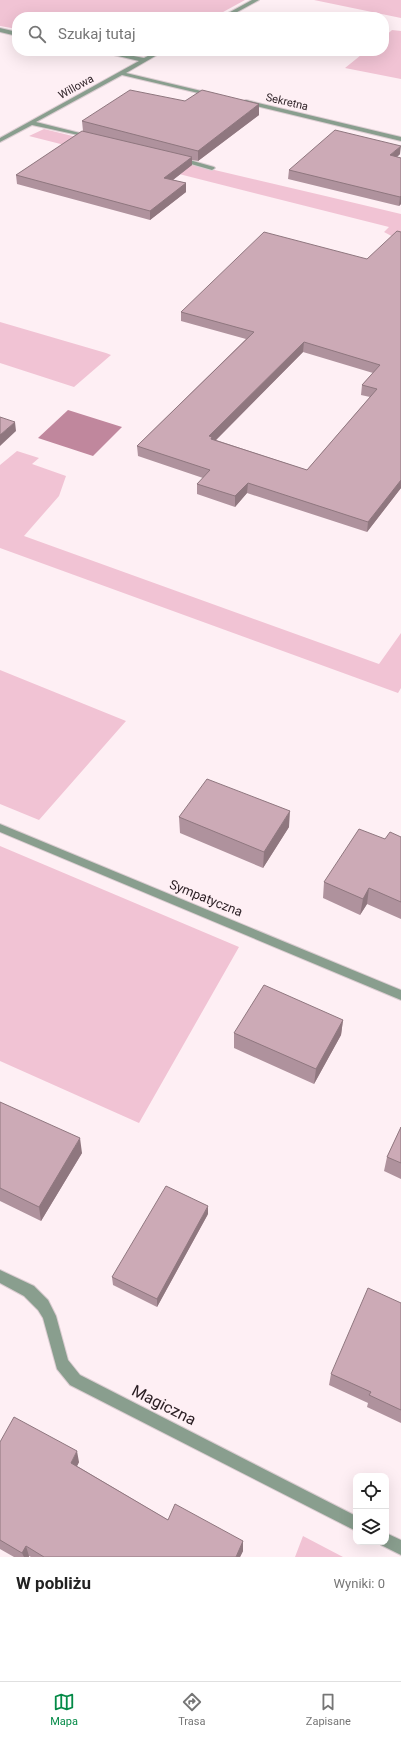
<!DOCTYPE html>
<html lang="pl">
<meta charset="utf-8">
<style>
:root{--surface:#fff;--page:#f2f2f2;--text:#222;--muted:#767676;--line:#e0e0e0;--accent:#048a47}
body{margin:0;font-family:Roboto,sans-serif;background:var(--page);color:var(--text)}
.controls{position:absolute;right:12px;bottom:12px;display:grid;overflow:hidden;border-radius:8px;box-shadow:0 4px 16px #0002}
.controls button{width:36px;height:36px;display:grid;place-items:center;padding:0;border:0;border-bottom:1px solid var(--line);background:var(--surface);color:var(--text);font:20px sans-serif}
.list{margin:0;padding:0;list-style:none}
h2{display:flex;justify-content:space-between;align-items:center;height:52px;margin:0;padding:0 16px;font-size:17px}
h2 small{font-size:13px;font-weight:400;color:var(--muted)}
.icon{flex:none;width:22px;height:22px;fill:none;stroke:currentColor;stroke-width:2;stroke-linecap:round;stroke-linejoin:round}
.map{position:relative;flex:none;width:401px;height:1557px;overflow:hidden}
.search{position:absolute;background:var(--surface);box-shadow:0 4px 16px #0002;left:12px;right:12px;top:12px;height:44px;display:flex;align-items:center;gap:10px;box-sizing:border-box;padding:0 14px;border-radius:16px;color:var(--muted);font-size:15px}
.sheet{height:124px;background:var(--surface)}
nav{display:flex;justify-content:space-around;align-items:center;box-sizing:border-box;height:56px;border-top:1px solid var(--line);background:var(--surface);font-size:11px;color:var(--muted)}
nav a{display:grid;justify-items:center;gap:2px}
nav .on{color:var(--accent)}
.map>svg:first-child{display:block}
</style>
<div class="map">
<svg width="401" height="1557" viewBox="0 0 401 1557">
<rect width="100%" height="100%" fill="#feeff4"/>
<path fill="#f1c3d4" d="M0,0H245L214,17H17V29L0,26Z
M314,0H401V18Z
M392,30L401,31V79L345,68L366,51H384V37Z
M44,129C163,159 282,185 401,214V241L384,232L389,227L29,136Z
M0,322L106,353L111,355L74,387L0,363Z
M17,451L39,458L32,464L66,476L59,496L24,536L379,664L401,633V688L398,693L0,548V465Z
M0,670L126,721L39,820L0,804Z
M0,846L239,947L139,1123L0,1061Z
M303,1536L343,1557H295Z"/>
<path fill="#c0879d" d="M68,410L122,427L93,456L38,438Z"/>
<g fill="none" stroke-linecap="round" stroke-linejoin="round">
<defs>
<path id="minor" d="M252,0H259L228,17H221Z
M0,28L17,32V36L0,32Z
M97,51H108L144,58L157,51H164L126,73L214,94L211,96L122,75L36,122L92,136V138L32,125L0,142V138L139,61Z
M246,100L401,137V141L244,103V101Z
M179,157L214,167L215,168L212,170L177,160V158Z
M0,824L401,990V1000L0,832Z
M0,1270L34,1286L48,1300L56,1316L68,1360L80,1375L356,1516V1531L70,1385L57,1369L43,1318L38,1310L24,1296L0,1283Z
M386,1533L401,1540V1555L381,1545L379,1542H386Z"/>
</defs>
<use href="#minor" stroke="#dccdd2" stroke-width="2"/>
<use href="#minor" fill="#899e8e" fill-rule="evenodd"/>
</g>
<path fill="#af929d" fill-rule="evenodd" d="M259,115L198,161L192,160V165L173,180L186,183V192L150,220L17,184L16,175L83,131L82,121Z
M400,154L397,157L401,158V204L399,206L288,179L289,170Z
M401,232V488L367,532L247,493L235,507L197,494V484L203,478L138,456L137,446L246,339L181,321V312L367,259ZM303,352L373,373L362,385L361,395L370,397L307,470L216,440Z
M179,817L289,827L263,868L180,833Z
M401,837V919L367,904L360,915L323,898L324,882L385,839Z
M343,1020L341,1035L314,1084L234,1048V1033Z
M0,1102L82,1153L41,1221L0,1201Z
M401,1127V1179L384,1171L387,1157Z
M208,1214L157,1307L113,1285L112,1277Z
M401,1303V1423L367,1407L368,1403L329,1385L331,1374Z
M0,1442L79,1462L77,1466L168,1520L243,1541V1551L240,1557H31L29,1556V1557H14L0,1549Z"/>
<path fill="#8f777f" d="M259,104V115L198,161V151Z
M401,146L400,154L389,164L390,155Z
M192,157V165L165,186L164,178Z
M186,183V192L150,220V211Z
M401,196V204L399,206L400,197Z
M304,342L303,352L212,444L209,436Z
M15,422L16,431L0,446V435Z
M401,480V488L367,532L368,522Z
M248,483L247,493L235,507V496Z
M290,811L289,827L263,868L264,852Z
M369,888L367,904L360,915L363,899Z
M343,1020L341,1035L314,1084L316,1069Z
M80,1138L82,1153L41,1221L39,1207Z
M208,1206V1214L157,1307V1299Z
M77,1451L79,1462L73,1474L71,1463Z
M243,1541V1551L240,1557H236Z
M26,1546L29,1556V1557H24L22,1553Z"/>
<path fill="#ccaab6" stroke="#8f777f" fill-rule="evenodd" d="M130,90L185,101L202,90L259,104L198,151L82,121Z
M335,130L401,146L390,155L401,158V196L400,197L289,170Z
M82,131L192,157L164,178L186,183L150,211L16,175Z
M397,231L401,232V480L368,522L248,483L235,496L197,484L210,470L137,446L254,332L181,312L264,232L367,259ZM304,342L380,365L362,385L377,389L307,470L211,439L212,437L209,436Z
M0,417L15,422L0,435Z
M207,779L290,811L264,852L179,817Z
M359,829L385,839L390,832L401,837V902L369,888L363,899L324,882Z
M264,985L343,1020L316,1069L234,1033Z
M0,1102L80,1138L39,1207L0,1188Z
M401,1127V1163L387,1157Z
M166,1186L208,1206L157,1299L112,1277Z
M368,1288L401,1303V1410L369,1395L371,1392L331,1374Z
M14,1417L77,1451L71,1463L168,1520L175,1504L243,1541L236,1557H44L26,1546L22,1553L0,1540V1442Z"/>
<g text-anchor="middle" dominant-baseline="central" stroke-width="3" stroke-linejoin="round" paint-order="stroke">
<g font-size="11" fill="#291d22" stroke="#feeff4">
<text transform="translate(76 87) rotate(-29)">Willowa</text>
<text transform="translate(287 102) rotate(13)">Sekretna</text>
</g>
<g font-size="13" fill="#291d22" stroke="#feeff4">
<text transform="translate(206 898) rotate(22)">Sympatyczna</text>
</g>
<g font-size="16" fill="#291d22" stroke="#feeff4">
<text transform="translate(164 1405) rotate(27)">Magiczna</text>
</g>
</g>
</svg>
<div class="controls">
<button><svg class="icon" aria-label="locate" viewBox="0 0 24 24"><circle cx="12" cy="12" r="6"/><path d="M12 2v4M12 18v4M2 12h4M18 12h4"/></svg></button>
<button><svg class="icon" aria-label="layers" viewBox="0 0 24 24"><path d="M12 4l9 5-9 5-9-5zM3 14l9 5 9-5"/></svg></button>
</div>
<div class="search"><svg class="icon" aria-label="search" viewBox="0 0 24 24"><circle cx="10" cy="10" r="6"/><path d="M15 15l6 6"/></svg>Szukaj tutaj</div>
</div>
<section class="sheet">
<h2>W pobliżu<small>Wyniki: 0</small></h2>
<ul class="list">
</ul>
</section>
<nav>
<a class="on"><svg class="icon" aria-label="map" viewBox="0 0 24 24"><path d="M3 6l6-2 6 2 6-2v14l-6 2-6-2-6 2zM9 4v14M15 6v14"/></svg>Mapa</a>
<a><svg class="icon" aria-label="directions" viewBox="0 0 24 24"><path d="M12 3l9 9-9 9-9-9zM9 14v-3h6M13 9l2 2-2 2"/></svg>Trasa</a>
<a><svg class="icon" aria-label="saved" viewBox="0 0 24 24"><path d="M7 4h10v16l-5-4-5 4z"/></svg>Zapisane</a>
</nav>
